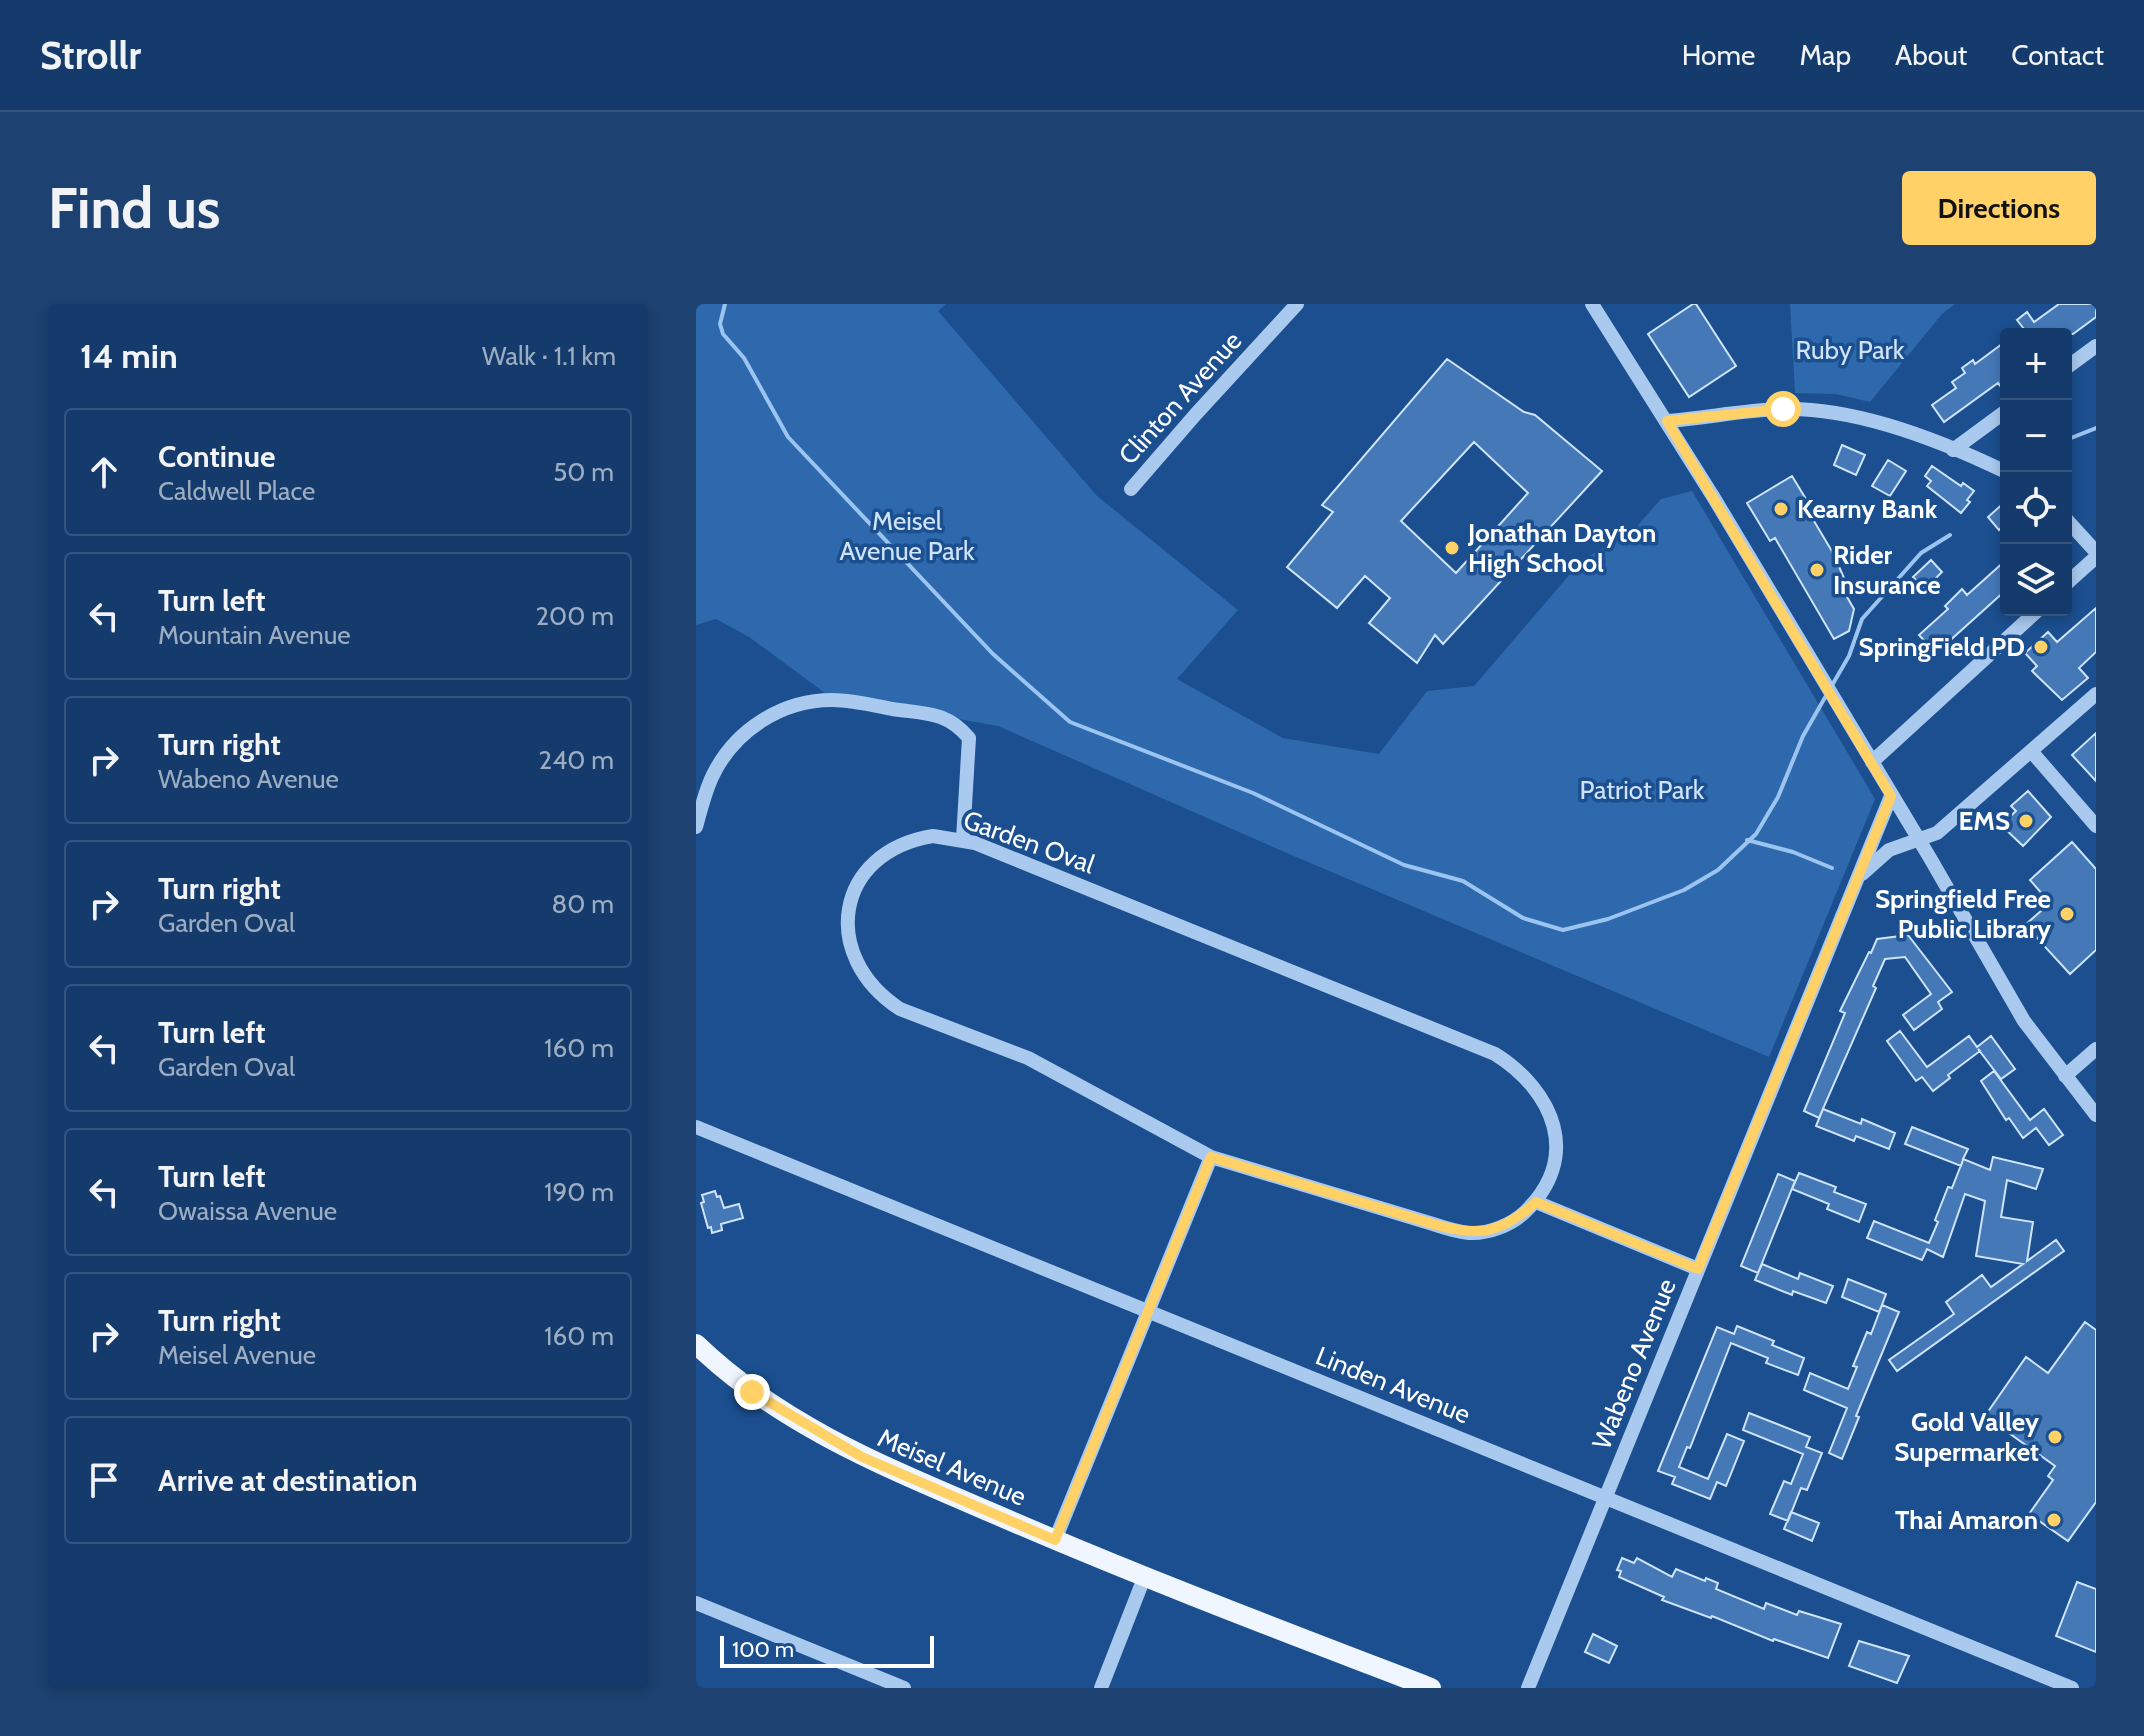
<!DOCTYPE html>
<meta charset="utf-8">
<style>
:root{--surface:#143b6b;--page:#1d4271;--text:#f1f3f6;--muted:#9dadc1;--line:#33557e;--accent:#ffd166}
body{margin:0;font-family:Cabin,sans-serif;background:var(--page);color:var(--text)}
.controls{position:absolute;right:24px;top:24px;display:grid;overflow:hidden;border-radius:8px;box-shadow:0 4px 12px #0003}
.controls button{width:72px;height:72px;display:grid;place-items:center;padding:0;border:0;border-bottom:2px solid var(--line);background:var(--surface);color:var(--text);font:40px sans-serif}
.scale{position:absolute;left:24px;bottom:20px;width:214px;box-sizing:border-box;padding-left:8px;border:4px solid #fff;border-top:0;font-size:22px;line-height:28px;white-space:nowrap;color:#fff;-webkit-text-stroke:6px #1b4f8f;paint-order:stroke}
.stop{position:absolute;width:24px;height:24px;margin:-18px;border:6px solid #ffd166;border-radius:50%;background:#fff}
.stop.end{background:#ffd166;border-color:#fff;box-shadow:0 2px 8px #0008}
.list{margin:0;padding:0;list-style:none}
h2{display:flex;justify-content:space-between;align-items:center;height:104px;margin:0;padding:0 32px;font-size:34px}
h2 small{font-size:26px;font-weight:400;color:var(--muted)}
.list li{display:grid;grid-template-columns:52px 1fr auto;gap:24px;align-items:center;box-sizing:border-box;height:128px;margin:0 16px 16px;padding:0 16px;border:2px solid var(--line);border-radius:8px}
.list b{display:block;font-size:30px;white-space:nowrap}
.list p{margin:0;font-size:26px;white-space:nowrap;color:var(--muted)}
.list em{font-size:26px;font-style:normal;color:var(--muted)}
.icon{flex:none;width:44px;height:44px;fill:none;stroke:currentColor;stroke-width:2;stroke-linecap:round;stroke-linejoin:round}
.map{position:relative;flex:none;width:1400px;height:1384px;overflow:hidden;border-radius:8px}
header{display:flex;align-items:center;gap:48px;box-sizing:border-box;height:112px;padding:0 40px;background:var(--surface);border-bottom:2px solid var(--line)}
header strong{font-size:38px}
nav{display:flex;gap:44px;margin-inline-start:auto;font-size:28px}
.intro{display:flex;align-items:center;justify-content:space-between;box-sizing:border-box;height:192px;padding:0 48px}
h1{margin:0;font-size:56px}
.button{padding:20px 36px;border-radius:8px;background:var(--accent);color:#111;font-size:28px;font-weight:700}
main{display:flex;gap:48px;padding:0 48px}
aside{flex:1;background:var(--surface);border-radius:8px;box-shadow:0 4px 12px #0003}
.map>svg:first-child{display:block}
</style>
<header>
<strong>Strollr</strong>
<nav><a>Home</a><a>Map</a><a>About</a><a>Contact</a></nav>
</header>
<div class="intro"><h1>Find us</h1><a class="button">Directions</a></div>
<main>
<aside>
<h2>14 min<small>Walk · 1.1 km</small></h2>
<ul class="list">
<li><svg class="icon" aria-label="ahead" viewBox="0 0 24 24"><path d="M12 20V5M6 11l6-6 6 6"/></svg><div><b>Continue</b><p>Caldwell Place</p></div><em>50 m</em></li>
<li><svg class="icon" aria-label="left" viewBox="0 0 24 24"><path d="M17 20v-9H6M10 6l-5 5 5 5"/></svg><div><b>Turn left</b><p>Mountain Avenue</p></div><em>200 m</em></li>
<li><svg class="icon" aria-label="right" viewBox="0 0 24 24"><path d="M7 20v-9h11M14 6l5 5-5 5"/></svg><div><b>Turn right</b><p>Wabeno Avenue</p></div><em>240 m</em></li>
<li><svg class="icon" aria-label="right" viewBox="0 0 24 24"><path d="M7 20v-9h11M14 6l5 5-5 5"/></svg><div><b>Turn right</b><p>Garden Oval</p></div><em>80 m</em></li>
<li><svg class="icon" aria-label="left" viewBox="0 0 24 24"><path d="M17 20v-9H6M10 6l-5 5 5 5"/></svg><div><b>Turn left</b><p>Garden Oval</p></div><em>160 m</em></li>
<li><svg class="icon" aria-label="left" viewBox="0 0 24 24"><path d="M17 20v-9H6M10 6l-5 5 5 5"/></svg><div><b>Turn left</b><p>Owaissa Avenue</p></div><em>190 m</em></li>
<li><svg class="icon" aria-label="right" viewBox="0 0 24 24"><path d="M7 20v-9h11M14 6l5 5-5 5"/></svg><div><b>Turn right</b><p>Meisel Avenue</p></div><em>160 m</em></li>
<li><svg class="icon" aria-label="arrive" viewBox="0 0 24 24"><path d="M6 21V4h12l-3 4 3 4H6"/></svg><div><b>Arrive at destination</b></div></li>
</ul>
</aside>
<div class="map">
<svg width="1400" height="1384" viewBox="0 0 1400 1384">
<rect width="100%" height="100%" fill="#1b4f8f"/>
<path fill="#2e69ad" d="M0,0H250L242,7L401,192L542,306L481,375L587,434L683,450L731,387L778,382L887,255L934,230L965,195L996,187L1179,495L1073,753L593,550L302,422L133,392L53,333L20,315L0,321Z
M1094,0H1259L1246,10L1174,98L1140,90L1099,89Z"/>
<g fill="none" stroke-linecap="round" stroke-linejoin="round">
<path stroke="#9cc4f0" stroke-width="4" d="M29,0L24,20L27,30L48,54L92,133L297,350L374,418L557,489L708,561L767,577L827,614L867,626L912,615L988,586L1022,566L1060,530L1082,493L1107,432L1131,390
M1370,136L1400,124
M1135,383L1153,352L1166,315L1225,249L1254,231
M1051,536L1097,548L1136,564"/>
</g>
<path fill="#4478b7" stroke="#cfe3fa" stroke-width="2" fill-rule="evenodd" d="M997,0H1000L1040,62L993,93L952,30Z
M1363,0H1400V13L1377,30H1321L1328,25L1321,16L1331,8L1338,18Z
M1310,37V90L1302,79L1248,118L1236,101L1260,84L1256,78L1269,69L1266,64L1277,56L1279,60Z
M751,55L828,108L839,111L906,167L747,340L739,331L721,359L673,319L694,294L669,272L641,304L591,263L637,208L626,201ZM778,138L832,189L760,269L705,217Z
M1146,141L1169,151L1160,171L1138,161Z
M1192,156L1210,167L1194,192L1176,182Z
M1236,162L1265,182L1267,179L1278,187L1271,196L1274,198L1265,209L1231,182L1235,177L1229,172Z
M1096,172L1119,210L1115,212L1137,249L1152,283L1147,286L1158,305L1153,327L1138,335L1079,234L1074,237L1051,199Z
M1310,197V220L1303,226L1292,213Z
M1235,256L1246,268L1229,285L1217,273Z
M1310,256V286L1240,349L1223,331L1252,305L1249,302L1266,285L1271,291Z
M1400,304V348L1383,364L1392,374L1366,396L1336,367L1341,362L1329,349L1352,328L1361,338Z
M1400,429V477L1376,451Z
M1332,487L1355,513L1327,542L1305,521L1320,507L1315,502Z
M1376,538L1400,565V646L1374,670L1329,621L1354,599L1334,576Z
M1212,631L1256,688L1242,698L1246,705L1218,726L1207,711L1235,690L1209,653L1189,655L1177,682L1180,684L1123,814L1108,807L1149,709L1144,707L1173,648L1175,649L1181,635Z
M1204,727L1231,763L1273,732L1281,743L1295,732L1319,765L1305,775L1282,745L1284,747L1252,771L1254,774L1237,787L1226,773L1220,777L1191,737Z
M1298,767L1334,816L1348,805L1367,831L1353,841L1340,824L1327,834L1313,814L1310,816L1285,777Z
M1127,805L1165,820L1166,815L1199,829L1193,845L1160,832L1158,837L1120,822Z
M1216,823L1272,845L1267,855L1294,866L1297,853L1347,865L1340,885L1311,876L1305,913L1337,918L1331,957L1360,936L1368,947L1201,1067L1193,1056L1258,1010L1250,998L1286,971L1295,983L1327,960L1280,952L1289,897L1269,890L1247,953L1231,945L1226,956L1171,934L1178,917L1233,939L1242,918L1239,916L1252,883L1256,884L1267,856L1265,862L1209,840Z
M1103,869L1140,883L1138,888L1170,900L1163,918L1131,905L1133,900L1096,885Z
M1082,870L1099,877L1062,969L1045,962Z
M19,887L21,893L24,892L28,904L43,900L47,914L25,920L26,926L16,929L15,923L12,924L5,899L8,898L6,891Z
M1066,960L1102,975L1104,969L1137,982L1130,999L1097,987L1096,991L1059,976Z
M1152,975L1190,990L1186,1001L1203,1008L1160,1112L1163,1113L1146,1155L1133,1149L1151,1104L1108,1086L1114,1069L1152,1085L1161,1063L1157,1062L1171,1028L1175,1030L1186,1001L1183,1008L1146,993Z
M1389,1018L1400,1026V1198L1372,1237L1333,1210L1357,1176L1352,1172L1359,1162L1289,1112L1330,1053L1352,1069Z
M1041,1022L1078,1037L1076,1041L1108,1054L1102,1071L1070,1059L1072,1054L1035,1039L994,1144L991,1143L983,1163L1012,1175L1031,1130L1048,1137L1030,1182L1021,1178L1014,1195L976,1180L979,1173L962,1167L1021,1023L1038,1030Z
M1053,1109L1114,1133L1110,1143L1126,1149L1111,1186L1105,1184L1092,1217L1074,1210L1088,1177L1095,1180L1107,1150L1047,1126Z
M1095,1208L1123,1219L1116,1237L1088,1225Z
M926,1254L938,1259L941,1254L976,1273L980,1265L1009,1277L1010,1274L1022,1279L1020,1285L1068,1305L1070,1299L1101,1311L1103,1307L1145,1320L1132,1354L1078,1335L1077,1337L1016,1312L1015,1314L966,1296L968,1293L923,1273L925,1267L921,1266Z
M1381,1278L1400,1285V1348L1360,1332Z
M897,1330L921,1342L913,1359L889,1348Z
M1163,1337L1213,1352L1201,1379L1153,1362Z"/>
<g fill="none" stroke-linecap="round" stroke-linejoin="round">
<path stroke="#a9c9ee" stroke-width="14" d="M896,0L1018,194L1234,554L1328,717L1400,811
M1370,64L1400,42
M971,117C1010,114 1049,106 1087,105C1159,103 1246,137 1310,168
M1257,146L1310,107
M435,185L499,111L601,0
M1370,215L1400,248
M1370,280L1400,253
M1335,447L1400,522
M1176,458L1342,306
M0,523C5,505 9,487 17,471C39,426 86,396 136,396C156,396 176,401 196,405C230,410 250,407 273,434L267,535
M237,532L279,539L799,750C858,787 886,853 829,908C815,921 793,930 773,929C761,928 749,924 737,920L515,853L332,754L204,705C123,652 138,548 237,532Z
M1166,570L1193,546L1241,529L1400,390
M1369,772L1400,745
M0,823L1376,1384
M840,898L1002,965
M359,1236L515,853
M0,1299L208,1384
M405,1384L448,1274
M832,1384L1195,492"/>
<path stroke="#f0f6ff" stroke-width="20" d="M0,1040C87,1124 199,1167 308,1214C449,1275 592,1329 735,1384"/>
</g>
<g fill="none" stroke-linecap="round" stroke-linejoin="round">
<path stroke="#ffd166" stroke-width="10" d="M56,1088L166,1153L359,1236L515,853L737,920C782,933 805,930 840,898L1002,965L1195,492L971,117L1087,105"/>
</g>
<g fill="#ffd166" stroke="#1b4f8f" stroke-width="3">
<circle cx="1085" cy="205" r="8"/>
<circle cx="756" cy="244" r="8"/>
<circle cx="1121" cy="266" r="8"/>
<circle cx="1345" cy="343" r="8"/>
<circle cx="1330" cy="517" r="8"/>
<circle cx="1371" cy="610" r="8"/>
<circle cx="1359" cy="1133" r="8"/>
<circle cx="1358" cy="1216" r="8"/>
</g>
<g text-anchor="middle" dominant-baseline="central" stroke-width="7" stroke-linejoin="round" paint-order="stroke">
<g font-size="26" fill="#cfe3fa" stroke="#1b4f8f">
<text x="1154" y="46">Ruby Park</text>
<text x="211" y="217">Meisel<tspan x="211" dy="30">Avenue Park</tspan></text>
<text x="946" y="486">Patriot Park</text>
</g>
<g font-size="26" fill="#fff" stroke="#1b4f8f">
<text transform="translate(484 94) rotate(-48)">Clinton Avenue</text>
<text transform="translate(333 538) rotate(20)">Garden Oval</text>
<text transform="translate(938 1060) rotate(-68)">Wabeno Avenue</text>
<text transform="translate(697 1081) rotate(22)">Linden Avenue</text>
<text transform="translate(256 1163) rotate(23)">Meisel Avenue</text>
</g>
<g font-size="26" font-weight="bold" fill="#fff" stroke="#1b4f8f" text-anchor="end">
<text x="1101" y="205" text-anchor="start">Kearny Bank</text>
<text x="772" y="229" text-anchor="start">Jonathan Dayton<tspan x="772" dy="30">High School</tspan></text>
<text x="1137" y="251" text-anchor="start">Rider<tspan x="1137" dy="30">Insurance</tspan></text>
<text x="1329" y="343">SpringField PD</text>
<text x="1314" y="517">EMS</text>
<text x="1355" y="595">Springfield Free<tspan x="1355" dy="30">Public Library</tspan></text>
<text x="1343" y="1118">Gold Valley<tspan x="1343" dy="30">Supermarket</tspan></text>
<text x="1342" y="1216">Thai Amaron</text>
</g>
</g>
</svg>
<div class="controls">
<button>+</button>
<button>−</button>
<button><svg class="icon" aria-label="locate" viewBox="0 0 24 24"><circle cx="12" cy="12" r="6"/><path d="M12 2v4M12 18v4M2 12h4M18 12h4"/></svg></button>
<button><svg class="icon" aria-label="layers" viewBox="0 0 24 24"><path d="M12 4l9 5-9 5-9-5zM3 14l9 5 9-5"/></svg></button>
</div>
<div class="scale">100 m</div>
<div class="stop" style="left:1087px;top:105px"></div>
<div class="stop end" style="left:56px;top:1088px"></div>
</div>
</main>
